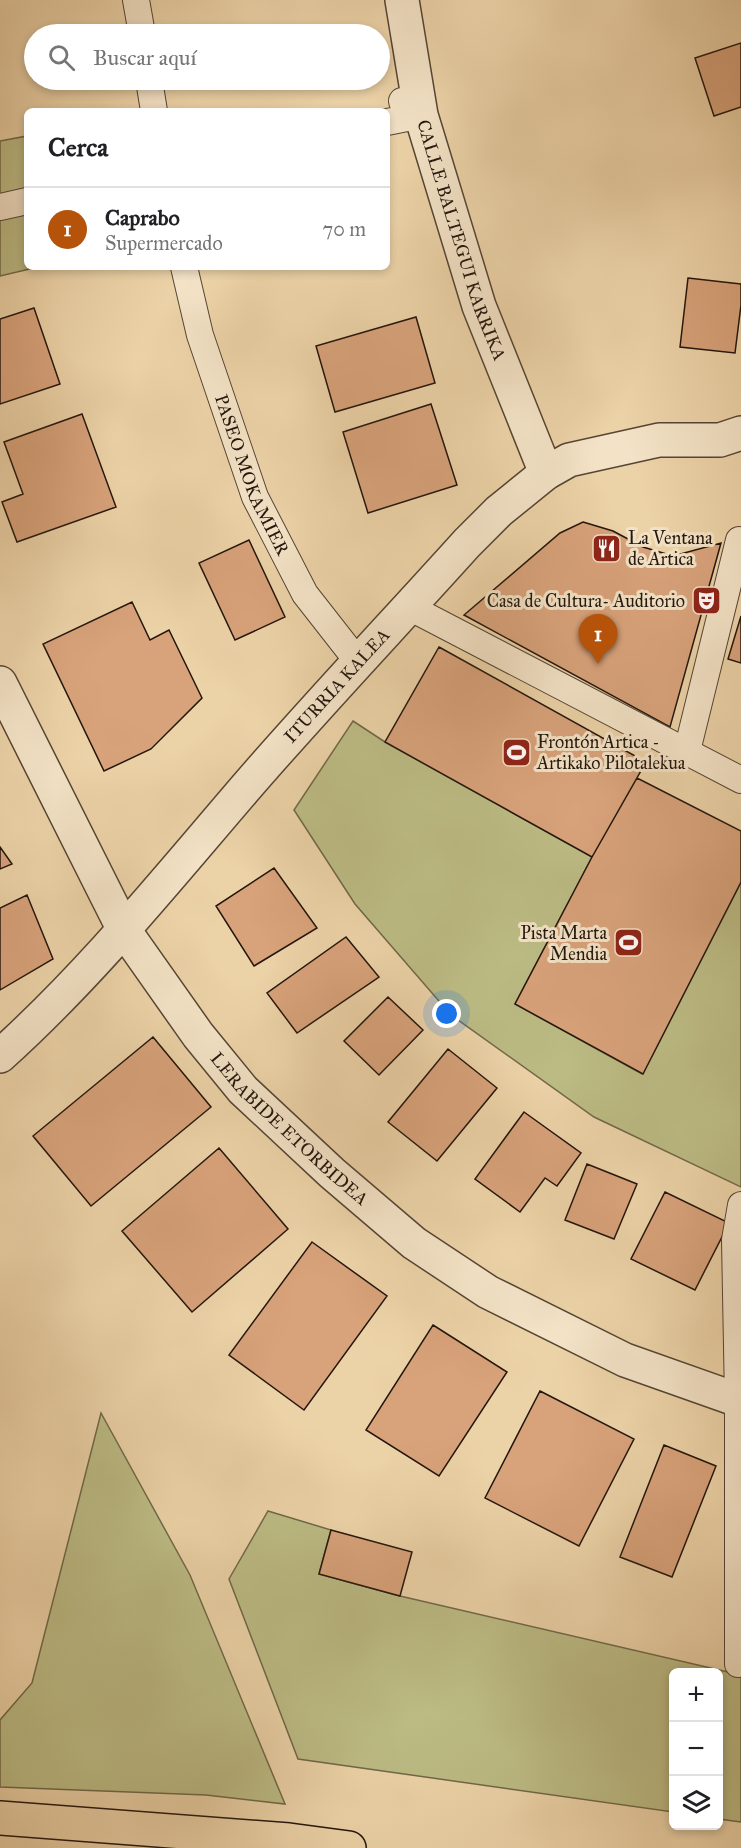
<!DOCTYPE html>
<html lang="es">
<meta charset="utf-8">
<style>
:root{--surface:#fff;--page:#f6f6f6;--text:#202124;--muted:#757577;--line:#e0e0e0;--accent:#b45309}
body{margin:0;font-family:"IM FELL Great Primer",serif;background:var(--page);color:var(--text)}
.controls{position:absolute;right:18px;bottom:18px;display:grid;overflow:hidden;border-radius:9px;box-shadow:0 3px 9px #0003}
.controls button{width:54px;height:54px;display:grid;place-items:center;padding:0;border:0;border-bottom:2px solid var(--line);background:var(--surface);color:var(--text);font:30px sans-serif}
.you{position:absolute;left:447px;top:1014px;width:21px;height:21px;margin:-15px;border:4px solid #fff;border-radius:50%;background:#1a73e8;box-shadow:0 0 0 9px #1a73e833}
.badge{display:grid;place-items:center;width:39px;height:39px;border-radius:50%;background:var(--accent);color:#fff;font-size:20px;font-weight:700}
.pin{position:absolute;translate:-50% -50px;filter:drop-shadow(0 2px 3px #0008)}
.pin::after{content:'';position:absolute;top:32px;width:21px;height:18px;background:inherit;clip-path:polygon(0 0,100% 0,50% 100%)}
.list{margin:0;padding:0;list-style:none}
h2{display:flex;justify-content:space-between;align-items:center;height:78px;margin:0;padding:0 24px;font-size:26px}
h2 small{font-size:20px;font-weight:400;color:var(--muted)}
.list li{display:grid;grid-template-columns:39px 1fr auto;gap:18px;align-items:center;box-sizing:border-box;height:84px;padding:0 24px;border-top:2px solid var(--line)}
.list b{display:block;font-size:22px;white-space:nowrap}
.list p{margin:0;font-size:20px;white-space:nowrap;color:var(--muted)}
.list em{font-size:20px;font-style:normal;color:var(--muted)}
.icon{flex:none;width:33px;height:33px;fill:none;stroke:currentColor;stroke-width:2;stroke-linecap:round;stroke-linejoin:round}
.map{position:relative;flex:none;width:741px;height:1848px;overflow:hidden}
.search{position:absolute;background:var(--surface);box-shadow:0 3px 9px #0003;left:24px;top:24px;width:366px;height:66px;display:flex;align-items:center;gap:15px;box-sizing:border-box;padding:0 21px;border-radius:33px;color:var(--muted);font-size:22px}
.panel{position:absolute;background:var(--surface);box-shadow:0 3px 9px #0003;left:24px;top:108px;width:366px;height:162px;border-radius:9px}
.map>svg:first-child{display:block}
</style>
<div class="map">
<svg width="741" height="1848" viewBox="0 0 741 1848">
<rect width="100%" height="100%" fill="#ecd2a7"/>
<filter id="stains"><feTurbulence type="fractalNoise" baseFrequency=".00333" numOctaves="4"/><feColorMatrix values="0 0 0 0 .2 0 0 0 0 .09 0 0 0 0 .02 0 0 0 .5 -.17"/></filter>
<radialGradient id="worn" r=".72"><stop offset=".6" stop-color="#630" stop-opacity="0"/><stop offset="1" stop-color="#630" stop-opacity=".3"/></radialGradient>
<path fill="#bcbb84" stroke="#706848" stroke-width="1.5" d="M27,136V267H38L0,276V141Z
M353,721L385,742L592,857L515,1004L642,1074L741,882V1187L594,1117L451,1015L355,904L294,810Z
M101,1413L190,1575L285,1804L206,1795L0,1787V1720L32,1683Z
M268,1511L331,1530L319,1574L400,1596L741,1675V1822L719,1819L718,1672H674L673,1812L298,1759L229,1579Z"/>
<path fill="#d8a27a" stroke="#23160d" stroke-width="1.5" d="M741,43V107L714,116L695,58Z
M688,278L741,284V305L735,353L680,347Z
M34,308L60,384L0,404V319Z
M416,317L435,383L335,412L316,346Z
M431,404L457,485L368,513L343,432Z
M82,414L116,507L17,542L2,502L23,494L4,442Z
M583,522L613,531L643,547L673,556L721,543L670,727L464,615L560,533Z
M249,540L285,617L235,640L199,563Z
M132,602L150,640L169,630L202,698L151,749L104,771L43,644Z
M741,616V663L728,659Z
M439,647L646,762L592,857L385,742Z
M637,778L741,831V882L643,1074L515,1004L592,857Z
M0,847L12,864L0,869Z
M274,868L317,928L254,966L216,906Z
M27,895L53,959L0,990V908Z
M346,937L379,977L297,1033L267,993Z
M388,997L423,1030L379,1075L344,1041Z
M153,1037L211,1107L91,1206L33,1136Z
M448,1049L497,1088L437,1161L388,1122Z
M524,1112L581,1153L557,1186L545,1178L520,1212L475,1179Z
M219,1148L288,1229L192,1312L122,1231Z
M587,1164L637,1184L614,1239L565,1220Z
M665,1192L729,1223L695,1290L631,1259Z
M312,1242L387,1296L304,1410L229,1355Z
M433,1325L507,1372L439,1476L366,1430Z
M540,1391L634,1439L579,1546L485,1498Z
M664,1445L716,1466L672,1577L620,1557Z
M331,1530L412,1552L400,1596L319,1574Z"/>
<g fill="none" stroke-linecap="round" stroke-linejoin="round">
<defs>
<g id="pedestrian">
<path d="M136,0L142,34"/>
<path d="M149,80L154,111"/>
<path d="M387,122L407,118L402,101L418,97"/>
<path d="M0,207L27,201"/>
<path id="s1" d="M184,267L200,335L255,497L305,594L359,663"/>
<path d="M409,607L741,780"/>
<path d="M687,751L739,540"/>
<path d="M738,1664V1400L735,1240L741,1205"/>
</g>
<g id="minor">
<path id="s2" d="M402,0L421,115L479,306L546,473"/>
<path id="s3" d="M0,683L124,930L198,1035L243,1090L332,1173L414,1243L488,1292L625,1360L741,1401"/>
<path id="s4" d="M0,1056C91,974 168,878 248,785C319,703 394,624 467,543L499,511L546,473L569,460L659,440H720L741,433"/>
</g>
<path id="trunk" d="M0,1818L289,1840L349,1848"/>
</defs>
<use href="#pedestrian" stroke="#554534" stroke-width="28"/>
<use href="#minor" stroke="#554534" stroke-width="36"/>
<use href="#trunk" stroke="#23160d" stroke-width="36"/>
<use href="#pedestrian" stroke="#f3e2c6" stroke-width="26"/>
<use href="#minor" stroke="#f3e2c6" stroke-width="33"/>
<use href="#trunk" stroke="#ecd2a7" stroke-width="33"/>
</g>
<defs>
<symbol id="restaurant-square" viewBox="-11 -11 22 22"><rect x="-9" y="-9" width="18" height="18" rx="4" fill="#8f2418" stroke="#f3e2c6"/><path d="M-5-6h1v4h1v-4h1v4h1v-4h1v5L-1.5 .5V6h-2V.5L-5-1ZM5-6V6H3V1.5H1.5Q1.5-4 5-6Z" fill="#fff"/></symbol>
<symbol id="theatre-square" viewBox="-11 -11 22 22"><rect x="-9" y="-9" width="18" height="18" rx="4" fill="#8f2418" stroke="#f3e2c6"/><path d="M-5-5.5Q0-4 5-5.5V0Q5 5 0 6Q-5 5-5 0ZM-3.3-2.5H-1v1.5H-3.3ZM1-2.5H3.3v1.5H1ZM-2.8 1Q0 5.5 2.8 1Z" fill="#fff"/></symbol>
<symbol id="stadium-square" viewBox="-11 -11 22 22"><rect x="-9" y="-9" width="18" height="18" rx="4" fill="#8f2418" stroke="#f3e2c6"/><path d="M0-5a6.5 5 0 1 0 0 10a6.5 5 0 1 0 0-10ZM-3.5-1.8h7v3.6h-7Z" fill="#fff"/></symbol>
</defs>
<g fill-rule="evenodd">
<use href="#restaurant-square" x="590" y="532" width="33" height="33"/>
<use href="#theatre-square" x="690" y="584" width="33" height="33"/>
<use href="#stadium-square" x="500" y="736" width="33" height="33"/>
<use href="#stadium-square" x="612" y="926" width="33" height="33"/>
</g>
<g text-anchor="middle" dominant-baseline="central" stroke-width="6" stroke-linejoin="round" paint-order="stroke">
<g font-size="18" fill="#23160d" stroke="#f3e2c6">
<text stroke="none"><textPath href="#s2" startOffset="248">CALLE BALTEGUI KARRIKA</textPath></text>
<text stroke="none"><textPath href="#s1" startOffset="219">PASEO MOKAMIER</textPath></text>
<text stroke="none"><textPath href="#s4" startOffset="501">ITURRIA KALEA</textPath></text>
<text stroke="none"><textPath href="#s3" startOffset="536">LERABIDE ETORBIDEA</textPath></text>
</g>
<g font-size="18" fill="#23160d" stroke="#f3e2c6" text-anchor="start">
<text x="628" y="538">La Ventana<tspan x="628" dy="21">de Artica</tspan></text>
<text x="685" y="601" text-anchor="end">Casa de Cultura- Auditorio</text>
<text x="537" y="742">Frontón Artica -<tspan x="537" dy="21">Artikako Pilotalekua</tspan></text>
<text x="607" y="933" text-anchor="end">Pista Marta<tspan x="607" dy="21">Mendia</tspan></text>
</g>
</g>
<rect width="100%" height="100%" filter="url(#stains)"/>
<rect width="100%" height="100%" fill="url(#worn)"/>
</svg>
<div class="controls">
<button>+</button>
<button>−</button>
<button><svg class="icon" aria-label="layers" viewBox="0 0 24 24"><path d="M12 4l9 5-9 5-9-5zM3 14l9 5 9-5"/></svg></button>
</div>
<div class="you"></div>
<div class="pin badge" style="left:598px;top:664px">1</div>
<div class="search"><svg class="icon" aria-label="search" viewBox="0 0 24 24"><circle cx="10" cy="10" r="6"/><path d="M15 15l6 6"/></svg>Buscar aquí</div>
<section class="panel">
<h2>Cerca<small></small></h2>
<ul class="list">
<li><span class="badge">1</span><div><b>Caprabo</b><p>Supermercado</p></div><em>70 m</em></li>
</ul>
</section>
</div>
